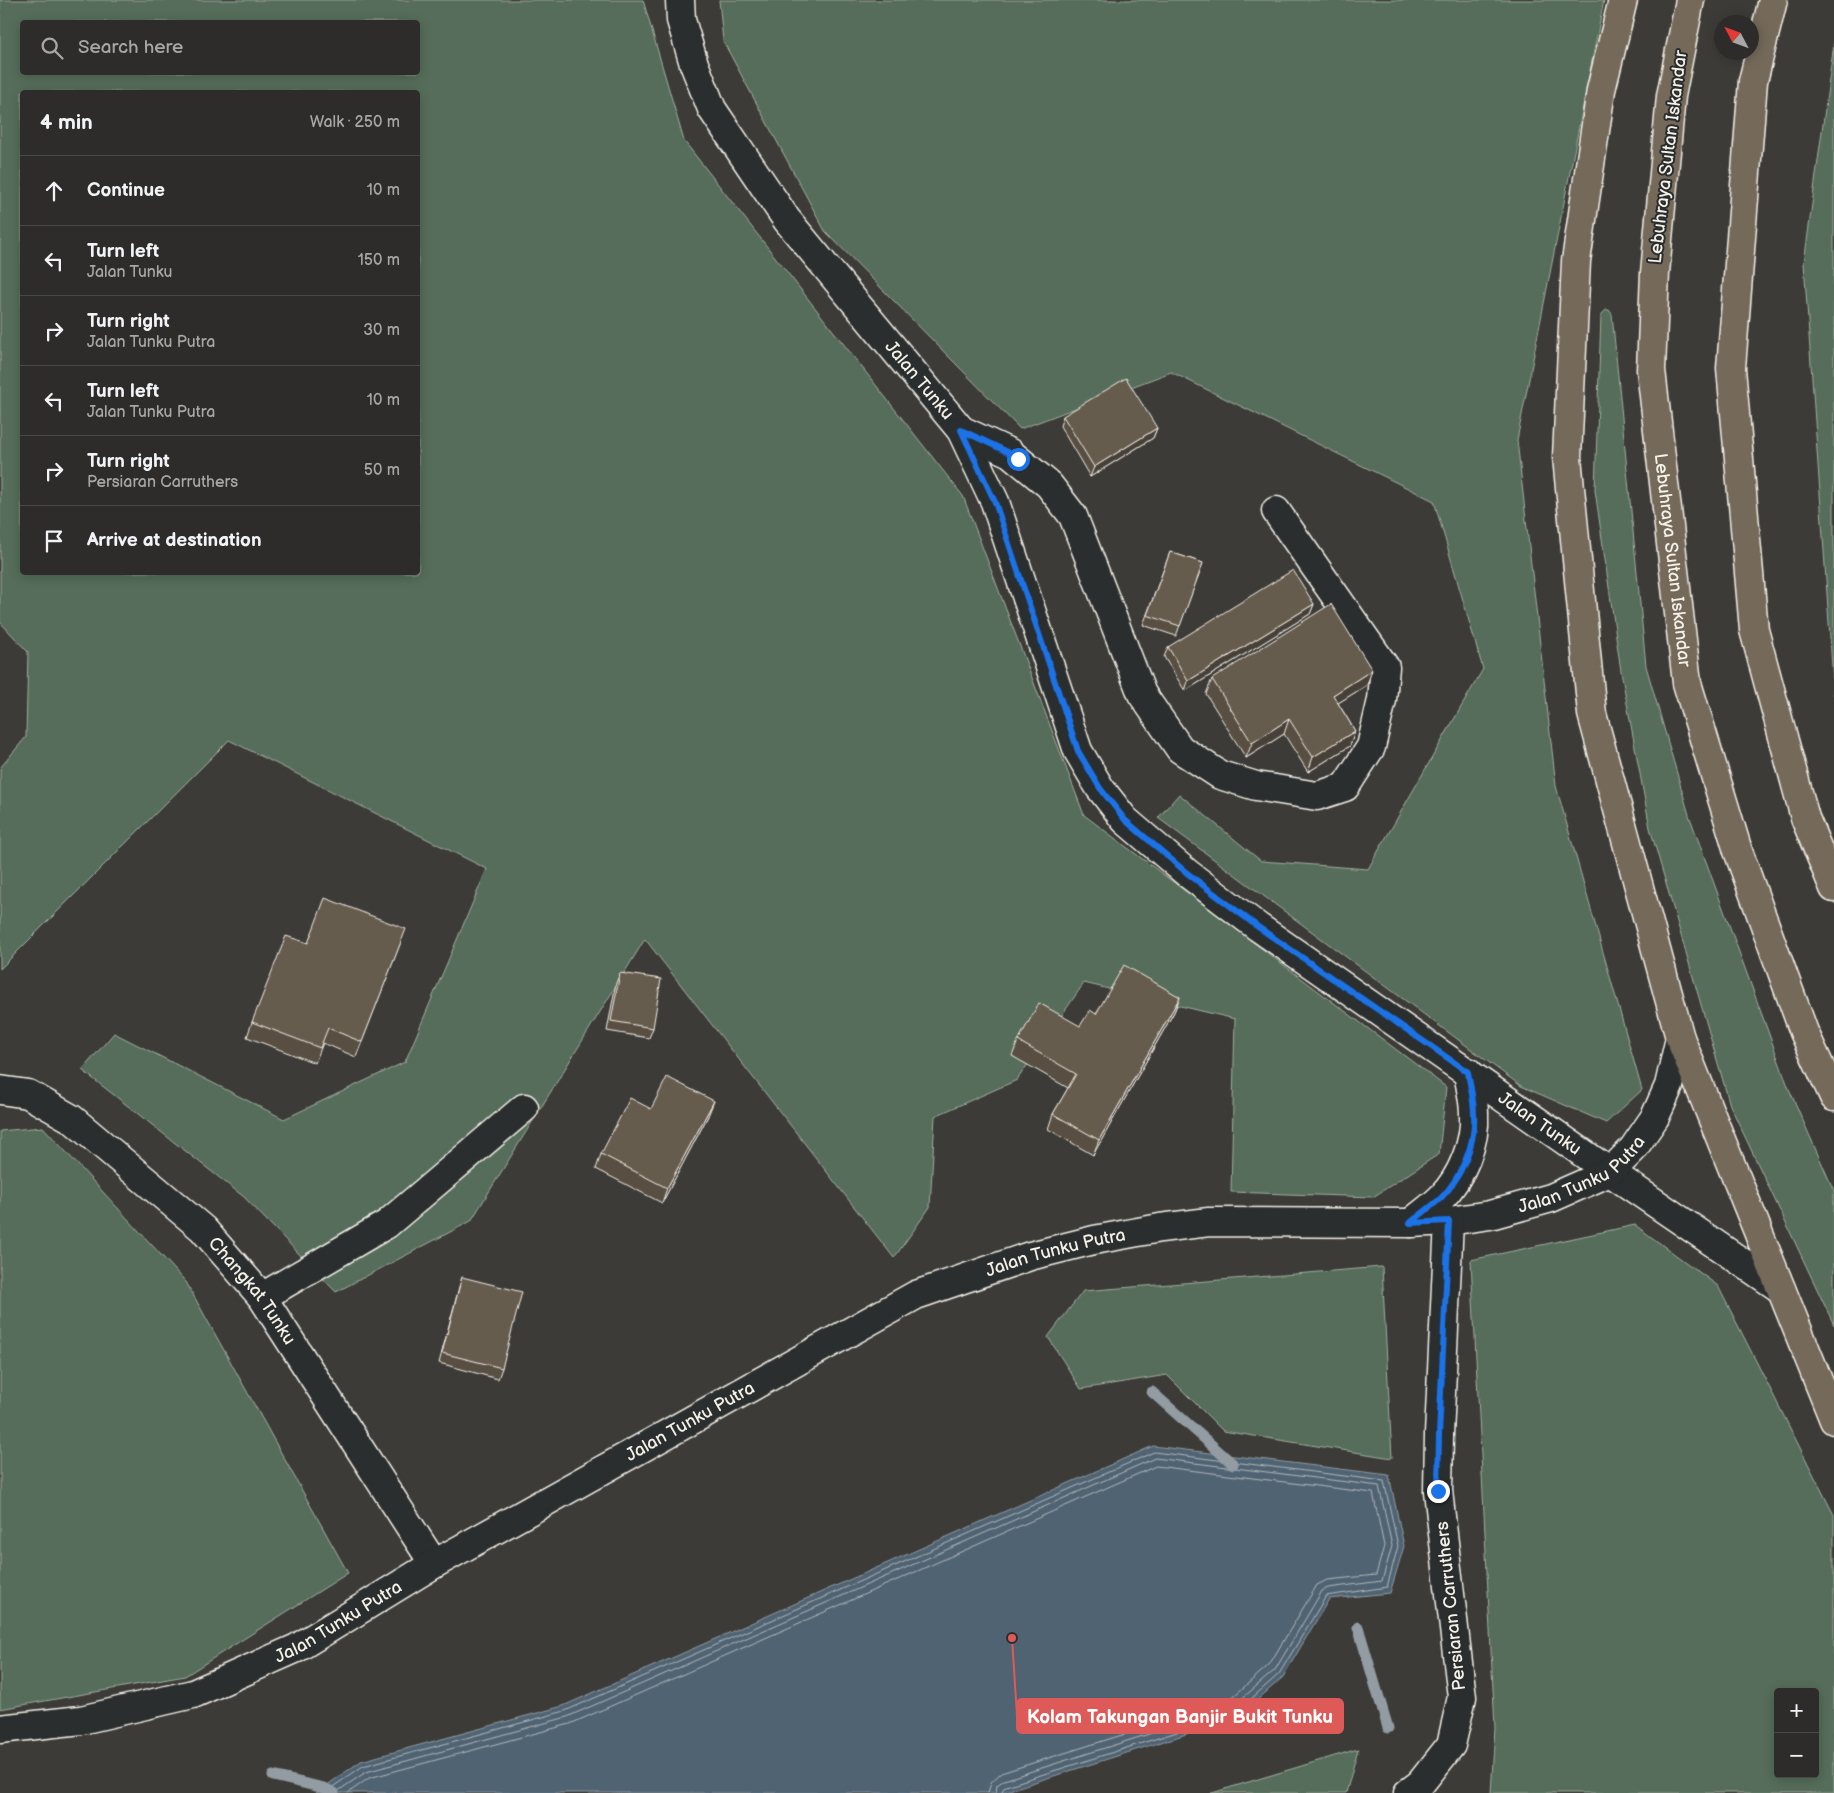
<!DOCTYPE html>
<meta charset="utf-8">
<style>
:root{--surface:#2d2c2a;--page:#393836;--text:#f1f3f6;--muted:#a7a7a8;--line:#484847}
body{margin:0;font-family:"Balsamiq Sans",sans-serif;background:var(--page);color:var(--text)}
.controls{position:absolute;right:15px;bottom:15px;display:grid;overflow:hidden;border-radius:5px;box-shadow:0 2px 12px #0003}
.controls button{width:45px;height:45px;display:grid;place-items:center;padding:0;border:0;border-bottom:1px solid var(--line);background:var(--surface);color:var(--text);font:25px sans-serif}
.compass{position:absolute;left:1714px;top:15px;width:45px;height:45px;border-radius:50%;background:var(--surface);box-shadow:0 2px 12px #0003;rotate:311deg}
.stop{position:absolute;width:15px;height:15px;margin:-11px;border:4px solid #1a73e8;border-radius:50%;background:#fff}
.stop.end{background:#1a73e8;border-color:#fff;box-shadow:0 1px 5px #0008}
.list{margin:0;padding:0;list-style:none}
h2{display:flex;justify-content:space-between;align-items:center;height:65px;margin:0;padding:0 20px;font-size:21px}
h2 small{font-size:16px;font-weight:400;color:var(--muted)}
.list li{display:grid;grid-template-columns:32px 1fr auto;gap:15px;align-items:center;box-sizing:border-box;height:70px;padding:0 20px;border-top:1px solid var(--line)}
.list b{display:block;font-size:19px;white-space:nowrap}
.list p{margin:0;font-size:16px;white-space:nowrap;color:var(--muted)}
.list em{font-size:16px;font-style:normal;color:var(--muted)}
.icon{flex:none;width:28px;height:28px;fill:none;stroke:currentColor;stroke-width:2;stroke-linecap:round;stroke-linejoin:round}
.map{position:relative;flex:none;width:1834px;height:1793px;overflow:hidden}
.search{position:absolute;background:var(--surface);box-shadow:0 2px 12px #0003;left:20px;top:20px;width:400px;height:55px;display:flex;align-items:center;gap:12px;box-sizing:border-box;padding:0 18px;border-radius:5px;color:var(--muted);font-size:19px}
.panel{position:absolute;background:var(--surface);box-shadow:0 2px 12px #0003;left:20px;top:90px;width:400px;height:485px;border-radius:5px}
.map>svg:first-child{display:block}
</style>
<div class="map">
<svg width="1834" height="1793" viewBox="0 0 1834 1793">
<rect width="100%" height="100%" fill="#3c3b38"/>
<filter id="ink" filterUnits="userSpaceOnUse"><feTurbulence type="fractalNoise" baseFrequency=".02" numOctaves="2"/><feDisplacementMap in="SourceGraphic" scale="10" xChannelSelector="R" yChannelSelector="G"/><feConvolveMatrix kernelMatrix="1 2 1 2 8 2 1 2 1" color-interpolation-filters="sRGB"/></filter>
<g filter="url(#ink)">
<path fill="#546d5a" stroke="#a4afa1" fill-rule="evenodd" d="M0,0H643L684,141L963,496L1084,815L1446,1087L1439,1154L1373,1197L1231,1192L1235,1019L1084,983L1017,1080L935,1116L930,1207L894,1258L645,939L471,1221L336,1292L244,1197L82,1070L114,1033L284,1119L405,1062L487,869L229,740L0,969V768L26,737L28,652L0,622ZM22,22H418V72H22ZM22,92H418V572H22Z
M719,0H1604L1517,440L1556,786L1642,1090L1606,1123L1521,1086L1158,818L1179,794L1261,861L1368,869L1483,669L1434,501L1171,372L1020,429L825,231L723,41Z
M1834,43V695L1804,263Z
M1606,310H1609L1612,314L1646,666L1689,815L1789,1089L1834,1191V1325L1730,1105L1650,828L1621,671L1595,490L1601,315Z
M43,1127L186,1282L348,1573L185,1676L0,1709V1131Z
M1635,1225L1718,1286L1834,1515V1793H1491L1495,1728L1471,1260ZM1778,1692H1815V1774H1778Z
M1382,1267L1392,1458L1223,1431L1167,1375L1081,1389L1048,1337L1083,1291Z
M1358,1749L1346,1793H1211H1212Z"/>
<path fill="#506373" stroke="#929ca2" d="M1153,1446L1389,1475L1404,1546L1390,1593L1329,1599L1283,1677L1237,1718L1000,1793H316L361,1761L563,1706Z"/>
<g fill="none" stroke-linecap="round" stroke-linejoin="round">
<path stroke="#b2b8b9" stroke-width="1" d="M324,1793L363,1766L565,1711L1154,1452L1384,1481L1398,1546L1387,1587L1326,1596L1279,1674L1234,1714L1006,1786L1003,1789L1002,1793
M335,1793L366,1772L567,1717L1155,1458L1379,1486L1392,1546L1382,1581L1328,1588L1322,1591L1275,1670L1231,1708L1004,1780L997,1785L996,1793
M348,1793L369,1778L570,1724L1156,1466L1373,1493L1384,1546L1376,1575L1327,1580L1317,1585L1269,1665L1227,1702L1001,1773L991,1782L988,1793"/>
<path stroke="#929ca2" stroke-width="11" d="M1152,1392L1233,1464
M1358,1627L1388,1728
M273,1776L324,1788L334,1793"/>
<defs>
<g id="minor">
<path id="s1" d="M680,0L681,20L694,64L712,109L787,220L961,430L995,502L1078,751L1100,788L1125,820L1187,873L1258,927L1610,1172L1781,1289"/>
<path d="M961,430L1010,453L1049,485L1073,516L1142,694L1180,749L1220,775L1256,786L1317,796L1345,787L1371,747L1382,700L1385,667L1276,511"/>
<path id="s2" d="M0,1090L28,1094L72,1119L203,1229L262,1297L434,1564"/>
<path d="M1411,1223C1420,1215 1432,1207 1441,1198C1461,1178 1476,1143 1474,1114C1474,1100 1470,1086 1468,1072"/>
<path d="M262,1297L387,1224L524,1108"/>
<path id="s3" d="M0,1729L81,1720L193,1694L297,1648L434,1564L916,1295L1030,1256L1094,1240L1160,1228L1209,1222L1411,1223L1449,1221L1490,1215L1551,1198L1610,1172L1633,1149L1655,1117L1669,1086L1680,1038"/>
<path d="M1408,1793L1420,1784L1451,1745L1462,1697L1438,1491L1439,1435L1449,1221"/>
</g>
<g id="major">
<path d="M1623,0L1601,90L1576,261L1567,457L1592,714L1680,1038L1834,1420"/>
<path id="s4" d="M1690,0L1671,96L1655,273L1651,370L1687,683L1738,851L1804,1032L1834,1097"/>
<path d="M1773,0L1753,81L1731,368L1754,630L1805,818L1834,888"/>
</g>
</defs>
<use href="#minor" stroke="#f4f1e8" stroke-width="31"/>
<use href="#major" stroke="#f4f1e8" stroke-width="31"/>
<use href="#minor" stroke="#2a2d2e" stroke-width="28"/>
<use href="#major" stroke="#746a5a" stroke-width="28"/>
</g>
<path fill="#584f43" stroke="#f4f1e8" d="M1063,416L1157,428L1153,438L1090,477L1060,426Z
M1170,552L1203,563L1176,636L1143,625Z
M1314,604L1310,614L1185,691L1164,657L1168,647Z
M1212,679L1367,685L1338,703L1355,731L1350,746L1308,772L1284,734L1246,758L1206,694Z
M308,943L400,944L356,1057L323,1043L315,1063L247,1037L252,1022Z
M620,973L653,1028L649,1038L607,1031L616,983Z
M1180,997L1174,1012L1093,1155L1048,1129L1053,1114L1068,1088L1012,1056L1018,1041L1080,1026Z
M651,1109L708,1116L662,1203L596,1169L601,1154Z
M462,1277L502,1368L498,1379L439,1363L459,1287Z"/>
<path fill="#474037" stroke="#f4f1e8" d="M1157,428L1153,438L1090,477L1094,467Z
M1314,604L1310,614L1185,691L1188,681Z
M1372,670L1367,685L1327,710L1333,695Z
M1289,719L1284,734L1246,758L1252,743Z
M1355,731L1350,746L1308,772L1313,757Z
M1180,997L1174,1012L1093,1155L1099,1140Z
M714,1101L708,1116L662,1203L667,1188Z"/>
<path fill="#665c4e" stroke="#f4f1e8" d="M1126,378L1157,428L1094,467L1063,416Z
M1170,552L1203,563L1180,626L1147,615Z
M1293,570L1314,604L1188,681L1168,647Z
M1331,604L1372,670L1333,695L1355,731L1313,757L1289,719L1252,743L1212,679Z
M325,898L406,929L362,1042L328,1028L320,1048L252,1022L286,936L308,943Z
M1124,965L1180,997L1099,1140L1053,1114L1076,1074L1018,1041L1039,1003L1080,1026L1090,1010L1096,1014Z
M620,973L661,979L653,1028L611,1021Z
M667,1077L714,1101L667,1188L601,1154L630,1098L651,1109Z
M462,1277L522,1292L502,1368L442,1353Z"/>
</g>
<g fill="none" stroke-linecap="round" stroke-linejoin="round" filter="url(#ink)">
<path stroke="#1a73e8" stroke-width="6" d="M1018,459L1010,453L961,430L995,502L1078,751L1100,788L1125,820L1187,873L1258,927L1468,1072C1470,1086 1474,1100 1474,1114C1476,1143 1461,1178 1441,1198C1431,1207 1420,1215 1410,1223L1449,1221L1439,1435L1438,1491"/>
</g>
<g text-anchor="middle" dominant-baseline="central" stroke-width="4" stroke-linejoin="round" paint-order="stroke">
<g font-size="18" fill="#f4f1e8" stroke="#2a2d2e">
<text transform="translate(1668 157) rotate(-83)">Lebuhraya Sultan Iskandar</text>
<text stroke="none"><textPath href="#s1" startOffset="456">Jalan Tunku</textPath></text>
<text stroke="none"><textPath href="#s4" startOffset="564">Lebuhraya Sultan Iskandar</textPath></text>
<text stroke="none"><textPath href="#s1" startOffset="1461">Jalan Tunku</textPath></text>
<text stroke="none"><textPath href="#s3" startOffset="1709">Jalan Tunku Putra</textPath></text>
<text stroke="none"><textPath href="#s3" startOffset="1169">Jalan Tunku Putra</textPath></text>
<text stroke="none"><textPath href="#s2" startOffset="329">Changkat Tunku</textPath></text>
<text stroke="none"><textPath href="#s3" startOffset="764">Jalan Tunku Putra</textPath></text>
<text transform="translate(1451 1606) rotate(-96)">Persiaran Carruthers</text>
<text stroke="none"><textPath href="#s3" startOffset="359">Jalan Tunku Putra</textPath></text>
</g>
</g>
<path fill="none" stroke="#de5a58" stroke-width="2" d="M1012 1638L1017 1716"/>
<circle fill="#de5a58" stroke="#2a2d2e" stroke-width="2" cx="1012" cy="1638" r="5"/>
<rect fill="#de5a58" stroke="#de5a58" stroke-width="2" x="1017" y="1699" width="326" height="34" rx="5"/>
<g font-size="19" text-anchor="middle" font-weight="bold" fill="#fff">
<text x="1180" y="1723">Kolam Takungan Banjir Bukit Tunku</text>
</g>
</svg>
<div class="controls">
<button>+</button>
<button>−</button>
</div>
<svg class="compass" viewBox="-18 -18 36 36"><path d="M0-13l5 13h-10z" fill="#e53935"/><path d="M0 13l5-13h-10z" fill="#a7a7a8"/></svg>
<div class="stop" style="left:1018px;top:459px"></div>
<div class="stop end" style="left:1438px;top:1491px"></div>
<div class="search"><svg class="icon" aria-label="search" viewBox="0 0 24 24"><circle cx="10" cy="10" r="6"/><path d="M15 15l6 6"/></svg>Search here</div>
<section class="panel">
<h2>4 min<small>Walk · 250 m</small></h2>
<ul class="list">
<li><svg class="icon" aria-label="ahead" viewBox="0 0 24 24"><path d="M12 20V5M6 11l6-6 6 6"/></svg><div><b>Continue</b></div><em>10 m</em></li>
<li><svg class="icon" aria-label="left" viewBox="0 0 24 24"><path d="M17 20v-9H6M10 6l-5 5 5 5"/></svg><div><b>Turn left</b><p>Jalan Tunku</p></div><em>150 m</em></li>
<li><svg class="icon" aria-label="right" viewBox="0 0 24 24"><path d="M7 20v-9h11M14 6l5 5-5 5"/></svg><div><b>Turn right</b><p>Jalan Tunku Putra</p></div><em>30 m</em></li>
<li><svg class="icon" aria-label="left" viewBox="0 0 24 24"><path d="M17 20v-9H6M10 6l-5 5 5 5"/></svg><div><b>Turn left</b><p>Jalan Tunku Putra</p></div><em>10 m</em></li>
<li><svg class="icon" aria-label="right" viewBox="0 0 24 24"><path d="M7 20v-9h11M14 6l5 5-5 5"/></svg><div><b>Turn right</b><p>Persiaran Carruthers</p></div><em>50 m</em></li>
<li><svg class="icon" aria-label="arrive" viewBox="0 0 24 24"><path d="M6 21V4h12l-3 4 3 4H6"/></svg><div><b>Arrive at destination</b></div></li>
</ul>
</section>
</div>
